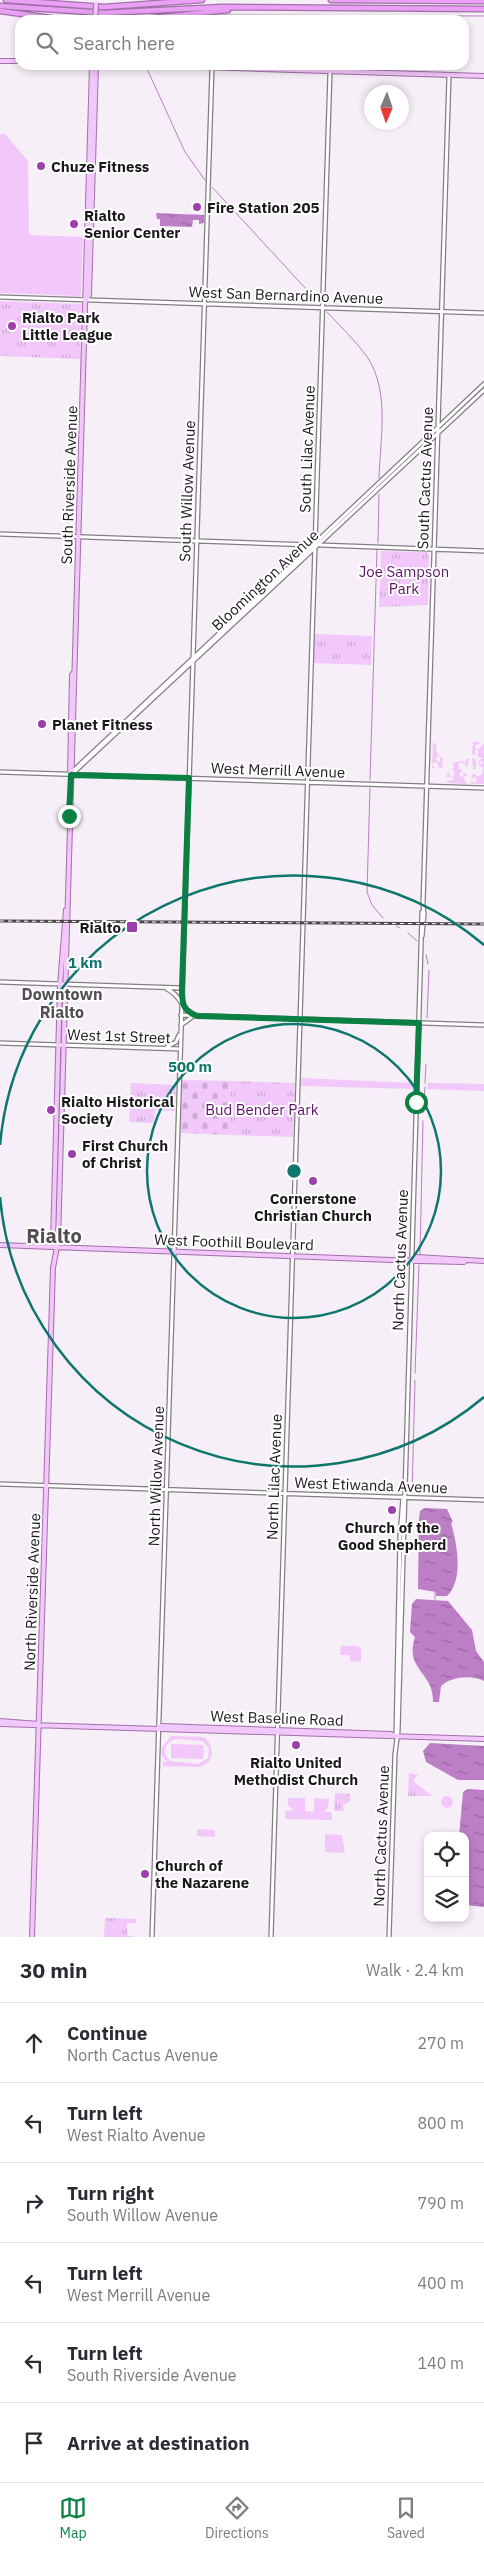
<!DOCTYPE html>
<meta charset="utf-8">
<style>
:root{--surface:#fff;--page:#f7f7f7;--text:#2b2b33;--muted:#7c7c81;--line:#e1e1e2;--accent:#0b8043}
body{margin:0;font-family:"IBM Plex Sans",sans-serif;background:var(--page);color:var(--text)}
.controls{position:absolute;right:15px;bottom:15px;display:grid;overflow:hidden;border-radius:10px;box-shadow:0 2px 8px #0003}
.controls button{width:45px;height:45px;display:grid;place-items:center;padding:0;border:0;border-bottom:1px solid var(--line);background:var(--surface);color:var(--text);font:25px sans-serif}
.compass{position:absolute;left:364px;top:85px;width:45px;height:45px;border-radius:50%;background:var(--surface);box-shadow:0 2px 8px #0003;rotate:182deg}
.stop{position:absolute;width:15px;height:15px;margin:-11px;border:4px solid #0b8043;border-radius:50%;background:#fff}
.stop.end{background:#0b8043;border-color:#fff;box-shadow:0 1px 5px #0008}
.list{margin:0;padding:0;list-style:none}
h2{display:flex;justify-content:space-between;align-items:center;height:65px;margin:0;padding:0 20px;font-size:21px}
h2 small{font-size:16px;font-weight:400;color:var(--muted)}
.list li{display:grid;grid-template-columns:32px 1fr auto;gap:15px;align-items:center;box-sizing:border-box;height:80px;padding:0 20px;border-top:1px solid var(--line)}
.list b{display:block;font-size:19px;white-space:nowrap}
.list p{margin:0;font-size:16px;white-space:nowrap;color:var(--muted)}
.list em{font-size:16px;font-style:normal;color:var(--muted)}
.icon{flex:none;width:28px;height:28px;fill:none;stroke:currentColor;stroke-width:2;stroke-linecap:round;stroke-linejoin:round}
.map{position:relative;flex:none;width:484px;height:1937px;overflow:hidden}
.search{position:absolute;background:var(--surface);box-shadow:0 2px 8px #0003;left:15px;right:15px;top:15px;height:55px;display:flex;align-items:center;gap:12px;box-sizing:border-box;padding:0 18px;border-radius:15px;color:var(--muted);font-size:19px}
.sheet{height:545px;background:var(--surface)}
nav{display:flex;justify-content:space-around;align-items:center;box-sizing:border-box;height:70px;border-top:1px solid var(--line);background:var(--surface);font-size:14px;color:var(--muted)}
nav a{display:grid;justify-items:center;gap:2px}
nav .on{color:var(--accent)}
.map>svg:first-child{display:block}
</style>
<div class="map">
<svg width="484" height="1937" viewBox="0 0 484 1937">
<defs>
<pattern id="cemetery-stones" width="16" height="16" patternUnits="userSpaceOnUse" patternTransform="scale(1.25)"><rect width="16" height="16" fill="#f2c7f9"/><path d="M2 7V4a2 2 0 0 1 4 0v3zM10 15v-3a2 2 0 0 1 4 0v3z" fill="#cfaad5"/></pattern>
<pattern id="park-tufts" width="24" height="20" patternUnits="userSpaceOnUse" patternTransform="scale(1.25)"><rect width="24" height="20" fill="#f2c7f9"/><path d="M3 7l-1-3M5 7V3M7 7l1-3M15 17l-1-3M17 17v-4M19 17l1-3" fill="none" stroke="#cfaad5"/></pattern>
<pattern id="water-ripples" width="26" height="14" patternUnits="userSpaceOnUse" patternTransform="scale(1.25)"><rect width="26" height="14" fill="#bc7ec5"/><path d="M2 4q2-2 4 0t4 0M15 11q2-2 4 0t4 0" fill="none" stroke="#98669f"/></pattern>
</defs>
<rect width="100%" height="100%" fill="#f6eff7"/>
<path fill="#f2c7f9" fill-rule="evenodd" d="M0,134H5L28,161L29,235L83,237L81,294L79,296L0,293Z
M433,742L437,746L436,751L439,756L436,758L437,762H440V757L443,758L442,768H439L438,763L434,762L432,765L435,768H432Z
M473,742H479L480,744L475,745L476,749H479L484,743V784H471V780L474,783L477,782L476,778L471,777L474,773L477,777L482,774L483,768L478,764H476V769H473L472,759H475L476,763L482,764L483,761L478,762V761L483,758L478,757V750H475V755L472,754Z
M466,759H469L467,768L464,763H458L459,769L463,770L460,773V776L463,777V772L468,775L463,777L467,784L447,783V781L454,780L451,777H446L448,772L451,777L454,776V771L451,769H454L453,763L462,761L465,763Z
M301,1078L413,1083V1089L301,1086Z
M341,1646H357L361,1648V1662L350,1661V1655H340Z
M171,1736L204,1737C211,1744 215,1751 209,1762L200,1767L163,1766V1762H167L162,1756L161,1749ZM176,1739L203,1741L209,1749L208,1758L198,1764L170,1761C161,1753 164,1742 176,1739Z
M171,1744L204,1745L203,1759L171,1758Z
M288,1798H305V1811L314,1812V1798L329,1799L328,1807L324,1812H332V1820L285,1819V1811L293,1810L288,1805Z
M197,1829L215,1830V1837L197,1836Z"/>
<path fill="url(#cemetery-stones)" d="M182,1080L231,1081L230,1135L180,1133Z"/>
<path fill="url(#park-tufts)" d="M0,301L81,304L80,359L0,356Z
M381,551L427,552L429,555L428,605L379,607Z
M314,634L372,636L371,665L313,663Z
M231,1081L295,1083L293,1137L230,1135Z
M131,1083L176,1085L175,1111L155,1110L154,1123L129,1122Z
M428,1083L484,1084V1091L427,1089Z
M409,1773L418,1775L413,1781L432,1796H408Z
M335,1793L350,1794V1801L343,1805L344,1811H334Z
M441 1802a6 6 0 1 1 12 0a6 6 0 1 1-12 0Z
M325,1834L342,1835L345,1853L325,1852Z
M105,1918L137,1919L136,1923H127V1935L136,1937H104Z"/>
<path fill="url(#water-ripples)" d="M156,213L204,215V223L199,224V220H193L192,227L160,226V219H157Z
M424,1508L447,1509L453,1522L451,1523C457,1543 464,1580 447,1596H436V1592L418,1589L419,1519L420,1511Z
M416,1599L448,1601L472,1630L476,1651L484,1662V1681C472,1675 452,1676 441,1686L439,1702H433C434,1672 404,1670 415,1637L410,1632L412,1604Z
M430,1743L484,1746V1780H458L426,1762L423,1751Z
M468,1789L484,1790V1907L465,1905V1836H459L463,1792Z"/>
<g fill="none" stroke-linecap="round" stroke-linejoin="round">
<path stroke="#bc7ec5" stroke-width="1" d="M205,15L484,16
M171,20L181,17
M148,71L185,152L205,180
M212,187L319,303
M327,312C341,327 356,341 368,358C390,393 380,439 379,478
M378,543L379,494
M370,780L377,549
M370,788L367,892L372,905L383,918
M396,926L400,928
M408,933L417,941
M426,955L428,964
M427,1018L429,970
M425,1083L426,1064
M423,1113L425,1087
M420,1254L423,1121
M415,1373L419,1265
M412,1494L415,1380
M435,1599V1592"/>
<defs>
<path id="secondary" d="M0,297L484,313
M0,534L312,545
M320,545L484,551
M0,772L484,788
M72,772L484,384
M71,775L484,390
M422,936L424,914L423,904L449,76
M0,982L182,988
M167,989C181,995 181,1009 194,1015
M181,1015L484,1025
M181,1025L192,1017
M0,1043L180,1049
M167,1047L176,1042L179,1035
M0,1484L484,1500
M396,1735L400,1537L403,1497
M152,1937L212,68
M271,1937L330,72
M389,1937L395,1754L398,1731L422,912"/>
<path id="primary" d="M0,61H20
M74,65H139
M140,65L484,76
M86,300L89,295L96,65
M70,774L72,675L74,672
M0,1245L418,1261L464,1262L466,1260
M55,1247L53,1241L60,985L66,910
M411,1259L417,1257L484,1261
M0,1721L39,1724
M0,1724L484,1739
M158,1728L161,1726L391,1734L396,1736
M32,1937L53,1268L58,1241L92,65"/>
<path id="highway" d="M6,0L104,7L202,0
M331,0L484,1
M0,6L104,13L222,7L484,9
M0,11L65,20
M134,20L228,10"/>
</defs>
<use href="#secondary" stroke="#837d84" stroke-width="5.5"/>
<use href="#primary" stroke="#a271a9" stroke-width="6"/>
<use href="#highway" stroke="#a271a9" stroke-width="7"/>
<use href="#secondary" stroke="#fff" stroke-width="3"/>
<use href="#primary" stroke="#f2c7f9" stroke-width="4"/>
<use href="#highway" stroke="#eaa1f5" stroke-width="4.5"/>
<defs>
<path id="rail" d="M0,921L484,924"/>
</defs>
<use href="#rail" stroke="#4c484c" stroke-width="3"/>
<use href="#rail" stroke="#fff" stroke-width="1" stroke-dasharray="4" stroke-linecap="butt"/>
<defs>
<path id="primary-bridge" d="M95,20L96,4"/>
</defs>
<use href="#primary-bridge" stroke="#a271a9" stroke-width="6" stroke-linecap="butt"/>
<use href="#primary-bridge" stroke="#f2c7f9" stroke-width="4"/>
</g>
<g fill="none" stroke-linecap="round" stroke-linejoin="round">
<path stroke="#0b8043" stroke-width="6" d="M69,816L71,775L189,778L182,988C182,1003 182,1010 197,1016L419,1023L416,1102"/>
</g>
<g fill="none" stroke="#0f766e" stroke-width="2.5">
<circle cx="294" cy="1171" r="147"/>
<path d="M484 1397A295 295 0 0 1 0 1197M0 1145A295 295 0 0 1 484 945"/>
</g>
<g fill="#9c40ab" stroke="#fff" stroke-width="2">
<circle cx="41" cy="166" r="5"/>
<circle cx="197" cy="207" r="5"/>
<circle cx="74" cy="224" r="5"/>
<circle cx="12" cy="326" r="5"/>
<circle cx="42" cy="724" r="5"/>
<rect x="126" y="921" width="12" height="12" rx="2.5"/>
<circle cx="51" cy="1110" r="5"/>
<circle cx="72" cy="1154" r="5"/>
<circle cx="313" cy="1181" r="5"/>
<circle cx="392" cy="1510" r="5"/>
<circle cx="296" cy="1745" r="5"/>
<circle cx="145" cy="1874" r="5"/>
</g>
<g text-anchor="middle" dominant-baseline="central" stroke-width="4" stroke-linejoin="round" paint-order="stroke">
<g font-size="15" font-weight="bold" fill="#1b181b" stroke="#fff" text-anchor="start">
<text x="51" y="166">Chuze Fitness</text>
<text x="207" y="207">Fire Station 205</text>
<text x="84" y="215">Rialto<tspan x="84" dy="17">Senior Center</tspan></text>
<text x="22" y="317">Rialto Park<tspan x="22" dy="17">Little League</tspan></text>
<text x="52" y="724">Planet Fitness</text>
<text x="121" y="927" text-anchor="end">Rialto</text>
<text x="61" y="1101">Rialto Historical<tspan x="61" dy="17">Society</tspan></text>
<text x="82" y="1145">First Church<tspan x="82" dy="17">of Christ</tspan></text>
<text x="313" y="1198" text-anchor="middle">Cornerstone<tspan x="313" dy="17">Christian Church</tspan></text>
<text x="392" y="1527" text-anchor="middle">Church of the<tspan x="392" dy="17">Good Shepherd</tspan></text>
<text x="296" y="1762" text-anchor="middle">Rialto United<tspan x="296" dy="17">Methodist Church</tspan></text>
<text x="155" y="1865">Church of<tspan x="155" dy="17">the Nazarene</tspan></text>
</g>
<g font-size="15" fill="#1b181b" stroke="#fff">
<text transform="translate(286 295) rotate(2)">West San Bernardino Avenue</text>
<text transform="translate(307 449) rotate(-88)">South Lilac Avenue</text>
<text transform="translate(425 478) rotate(-88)">South Cactus Avenue</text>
<text transform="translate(69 485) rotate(-88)">South Riverside Avenue</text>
<text transform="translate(187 491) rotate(-88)">South Willow Avenue</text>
<text transform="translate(265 580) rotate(-43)">Bloomington Avenue</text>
<text transform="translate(278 770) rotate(2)">West Merrill Avenue</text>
<text transform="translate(119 1036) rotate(2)">West 1st Street</text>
<text transform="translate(234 1242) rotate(2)">West Foothill Boulevard</text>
<text transform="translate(400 1260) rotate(-88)">North Cactus Avenue</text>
<text transform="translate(156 1476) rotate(-88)">North Willow Avenue</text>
<text transform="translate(274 1477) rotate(-88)">North Lilac Avenue</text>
<text transform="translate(371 1485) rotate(2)">West Etiwanda Avenue</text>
<text transform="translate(32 1592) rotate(-88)">North Riverside Avenue</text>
<text transform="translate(277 1718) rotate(2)">West Baseline Road</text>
<text transform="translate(381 1836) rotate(-88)">North Cactus Avenue</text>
</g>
<g font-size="15" fill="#5f116a" stroke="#fff">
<text x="404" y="571">Joe Sampson<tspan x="404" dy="17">Park</tspan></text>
<text x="262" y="1109">Bud Bender Park</text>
</g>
<g font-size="16" font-weight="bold" fill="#534d54" stroke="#fff">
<text x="62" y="994">Downtown<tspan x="62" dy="18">Rialto</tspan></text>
</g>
<g font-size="20" font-weight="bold" fill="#534d54" stroke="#fff">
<text x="54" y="1235">Rialto</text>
</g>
</g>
<circle cx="294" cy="1171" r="8" fill="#0f766e" stroke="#fff" stroke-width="2.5"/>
<g font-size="15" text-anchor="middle" font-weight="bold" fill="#0f766e" stroke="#fff" stroke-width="4" stroke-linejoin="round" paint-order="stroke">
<text x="85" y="968">1 km</text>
<text x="190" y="1072">500 m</text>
</g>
</svg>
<div class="controls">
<button><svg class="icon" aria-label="locate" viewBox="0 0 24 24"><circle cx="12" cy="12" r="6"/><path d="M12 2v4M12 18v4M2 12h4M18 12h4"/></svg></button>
<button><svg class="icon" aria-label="layers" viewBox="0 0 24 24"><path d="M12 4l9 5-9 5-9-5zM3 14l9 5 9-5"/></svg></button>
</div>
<svg class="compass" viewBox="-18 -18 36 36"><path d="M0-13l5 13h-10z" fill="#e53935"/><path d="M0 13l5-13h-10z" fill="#7c7c81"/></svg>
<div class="stop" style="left:416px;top:1102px"></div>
<div class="stop end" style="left:69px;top:816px"></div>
<div class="search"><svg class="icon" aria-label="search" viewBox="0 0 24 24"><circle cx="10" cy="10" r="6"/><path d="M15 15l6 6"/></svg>Search here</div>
</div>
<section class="sheet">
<h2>30 min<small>Walk · 2.4 km</small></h2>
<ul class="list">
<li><svg class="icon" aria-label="ahead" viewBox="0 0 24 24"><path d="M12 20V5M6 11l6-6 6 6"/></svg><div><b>Continue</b><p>North Cactus Avenue</p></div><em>270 m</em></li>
<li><svg class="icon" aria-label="left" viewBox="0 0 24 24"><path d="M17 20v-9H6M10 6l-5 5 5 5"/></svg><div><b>Turn left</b><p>West Rialto Avenue</p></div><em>800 m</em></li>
<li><svg class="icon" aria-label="right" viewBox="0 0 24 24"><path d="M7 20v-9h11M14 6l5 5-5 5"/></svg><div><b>Turn right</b><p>South Willow Avenue</p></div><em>790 m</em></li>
<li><svg class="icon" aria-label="left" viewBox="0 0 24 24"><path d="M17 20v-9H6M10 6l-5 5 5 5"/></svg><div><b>Turn left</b><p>West Merrill Avenue</p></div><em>400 m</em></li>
<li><svg class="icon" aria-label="left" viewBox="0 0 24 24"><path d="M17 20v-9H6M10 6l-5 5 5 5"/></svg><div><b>Turn left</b><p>South Riverside Avenue</p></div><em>140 m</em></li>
<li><svg class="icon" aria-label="arrive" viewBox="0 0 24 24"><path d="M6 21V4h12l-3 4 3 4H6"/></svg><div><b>Arrive at destination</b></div></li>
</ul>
</section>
<nav>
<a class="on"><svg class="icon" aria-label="map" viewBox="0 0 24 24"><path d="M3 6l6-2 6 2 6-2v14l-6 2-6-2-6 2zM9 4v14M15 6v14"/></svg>Map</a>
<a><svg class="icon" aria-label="directions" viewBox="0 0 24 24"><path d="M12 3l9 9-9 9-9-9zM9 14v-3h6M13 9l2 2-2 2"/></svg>Directions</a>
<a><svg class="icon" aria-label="saved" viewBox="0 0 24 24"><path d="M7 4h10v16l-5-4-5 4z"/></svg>Saved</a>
</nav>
